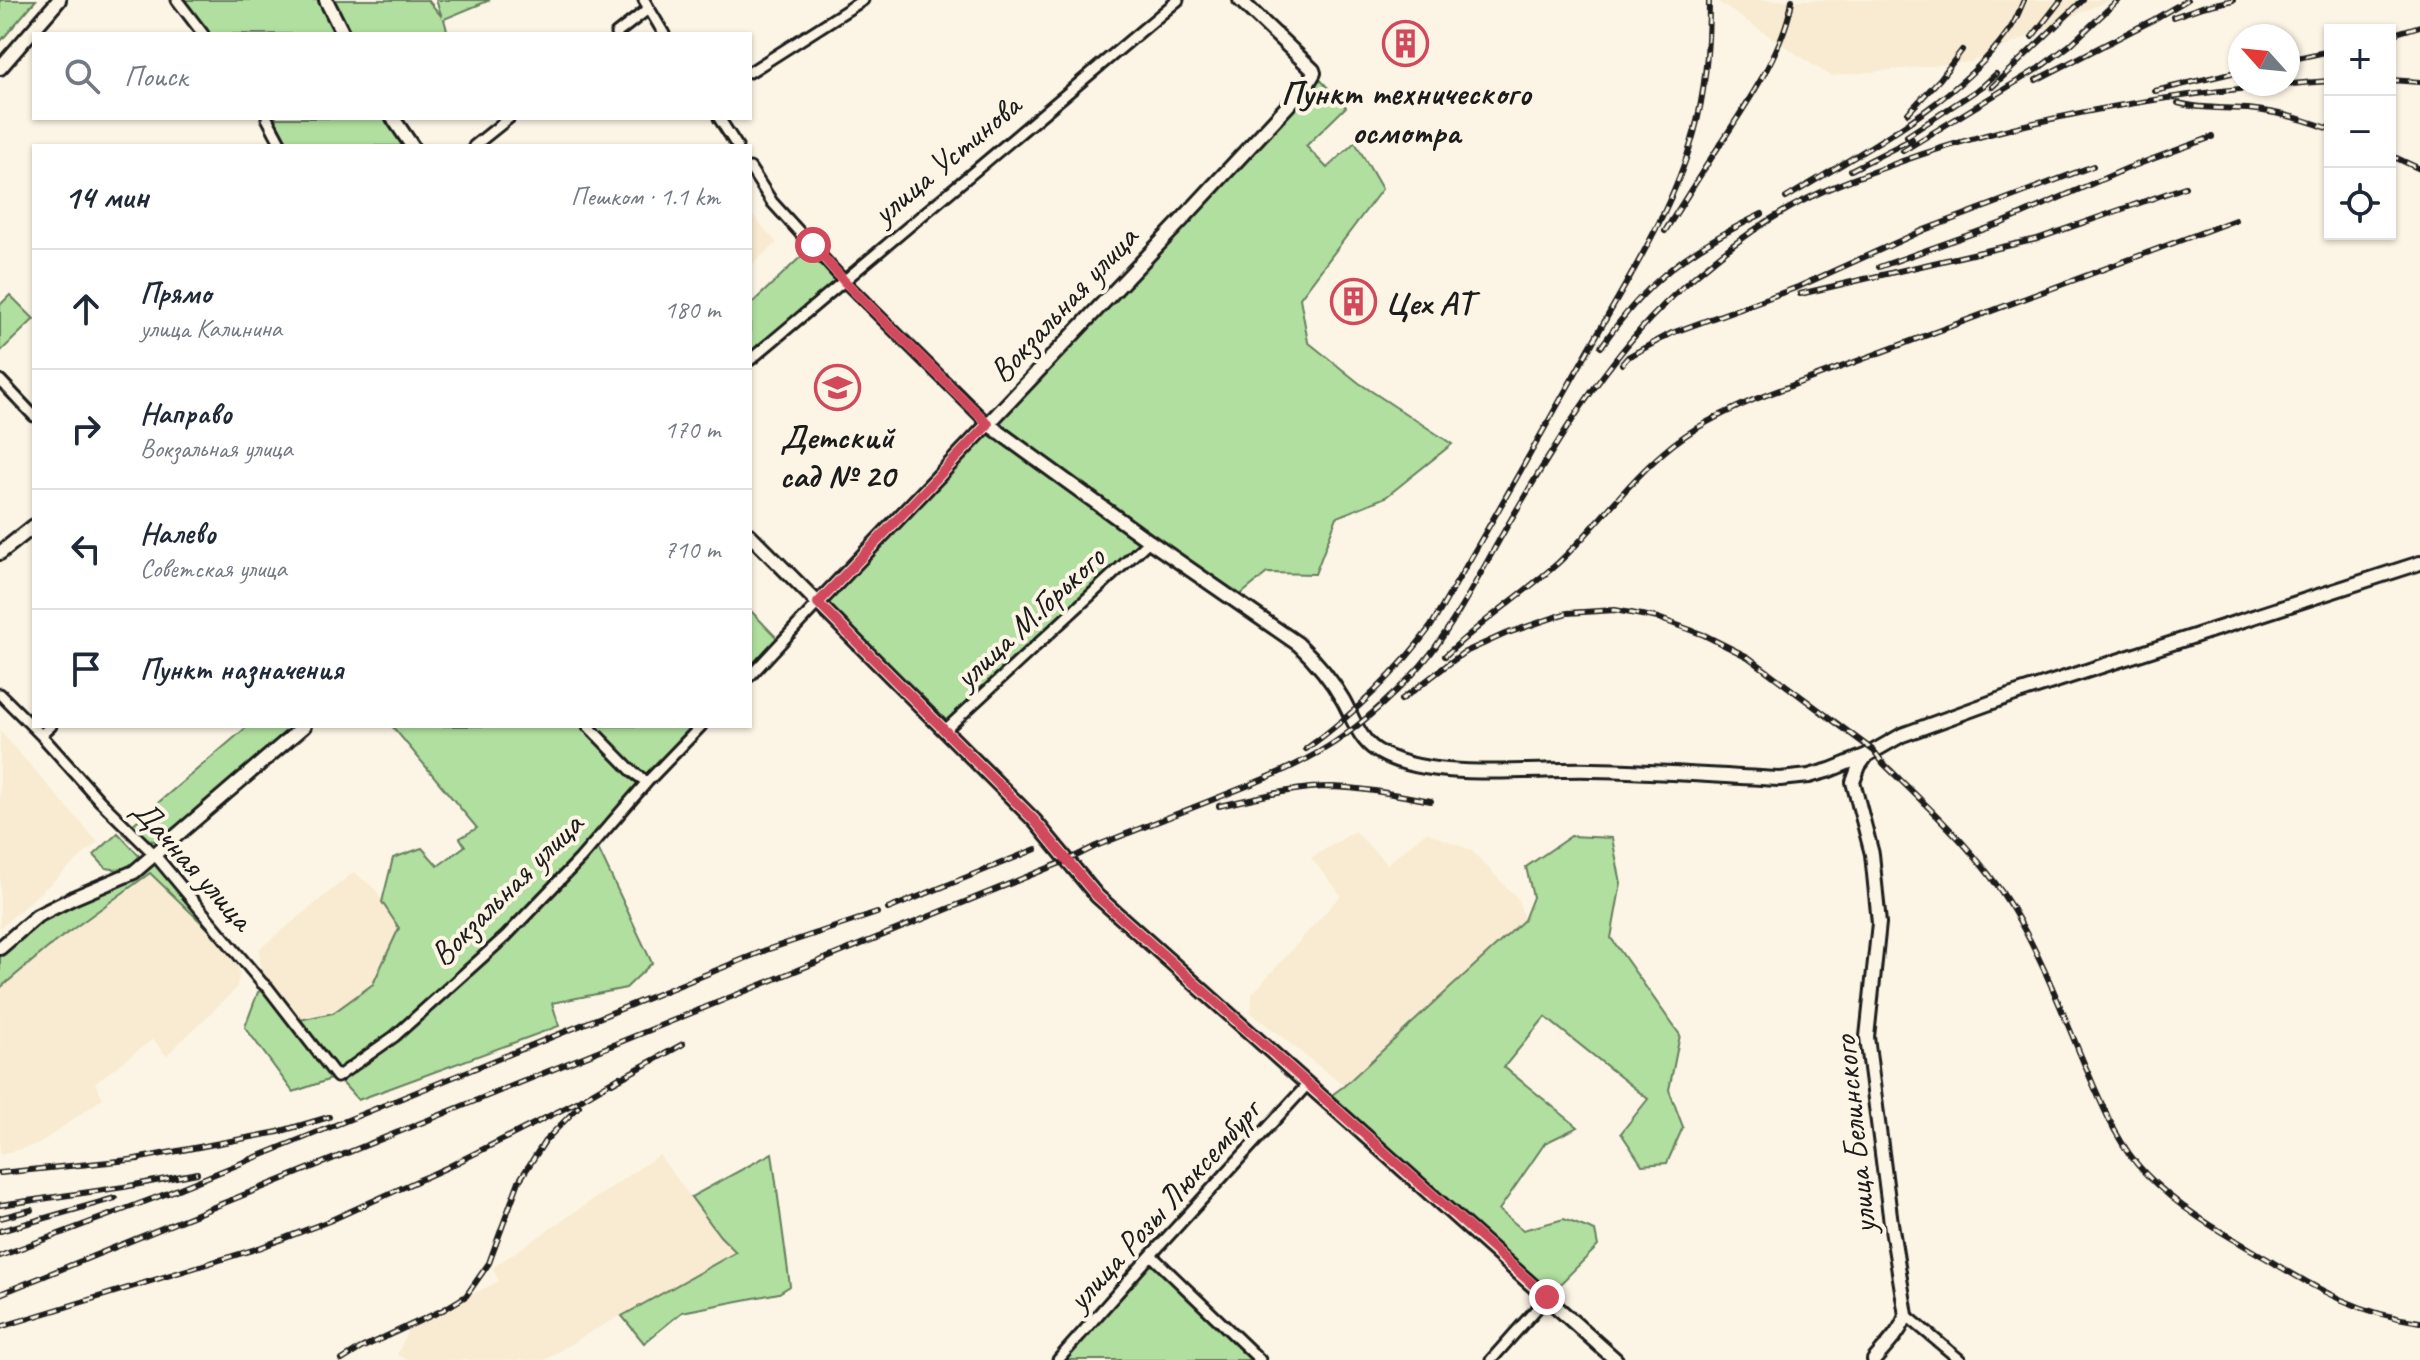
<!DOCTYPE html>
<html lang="ru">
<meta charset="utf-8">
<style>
:root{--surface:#fff;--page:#f2f2f3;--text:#1f2937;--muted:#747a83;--line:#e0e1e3}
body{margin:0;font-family:Caveat,sans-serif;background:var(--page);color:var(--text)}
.controls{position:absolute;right:24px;top:24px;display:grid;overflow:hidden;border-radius:0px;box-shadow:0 2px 6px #0004}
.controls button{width:72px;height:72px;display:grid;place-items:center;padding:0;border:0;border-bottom:2px solid var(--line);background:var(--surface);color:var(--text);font:40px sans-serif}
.compass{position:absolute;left:2228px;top:24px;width:72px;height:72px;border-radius:50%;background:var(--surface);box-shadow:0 2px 6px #0004;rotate:297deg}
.stop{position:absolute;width:24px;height:24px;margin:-18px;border:6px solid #d1495b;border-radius:50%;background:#fff}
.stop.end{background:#d1495b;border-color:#fff;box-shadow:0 2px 8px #0008}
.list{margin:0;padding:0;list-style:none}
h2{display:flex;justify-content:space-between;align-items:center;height:104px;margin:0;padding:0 32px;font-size:34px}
h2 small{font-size:26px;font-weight:400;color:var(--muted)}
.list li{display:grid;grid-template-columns:52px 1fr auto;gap:24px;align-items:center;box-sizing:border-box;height:120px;padding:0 32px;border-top:2px solid var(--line)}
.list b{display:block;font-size:30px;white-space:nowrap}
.list p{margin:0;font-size:26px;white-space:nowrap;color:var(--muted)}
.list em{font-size:26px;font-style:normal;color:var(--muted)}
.icon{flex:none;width:44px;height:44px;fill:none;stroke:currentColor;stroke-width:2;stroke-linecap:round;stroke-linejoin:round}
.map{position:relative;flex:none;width:2420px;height:1360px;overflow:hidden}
.search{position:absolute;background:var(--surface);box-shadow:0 2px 6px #0004;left:32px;top:32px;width:720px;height:88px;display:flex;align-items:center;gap:20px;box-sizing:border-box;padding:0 28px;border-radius:0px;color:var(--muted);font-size:30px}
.panel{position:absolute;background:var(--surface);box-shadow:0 2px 6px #0004;left:32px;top:144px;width:720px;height:584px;border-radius:0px}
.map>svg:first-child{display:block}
</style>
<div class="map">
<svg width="2420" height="1360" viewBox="0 0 2420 1360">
<rect width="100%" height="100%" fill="#fcf5e5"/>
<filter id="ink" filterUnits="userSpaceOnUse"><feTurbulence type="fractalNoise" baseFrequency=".0125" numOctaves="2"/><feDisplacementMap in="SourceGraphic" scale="16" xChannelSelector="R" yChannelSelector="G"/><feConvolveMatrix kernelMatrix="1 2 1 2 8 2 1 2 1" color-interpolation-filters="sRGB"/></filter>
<g filter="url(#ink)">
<path fill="#f8ebd1" d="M1715,0H2110L1971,62L1830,76Z
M750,212L777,243L750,266Z
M1,732L98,842L0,928V733Z
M1355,831L1387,864L1426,832L1471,850L1518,899L1524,920L1344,1086L1251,1013L1252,994L1341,895L1311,858Z
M354,872L376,890L382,902L399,928L373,984L333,1013L294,1022L262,983L259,949Z
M150,873L233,953L240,974L236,989L166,1056L153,1039L95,1083L103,1098L39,1144L0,1155V988L55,942Z
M659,1155L720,1236L737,1252L582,1337L545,1360H407L397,1355L410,1325L499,1281L492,1268Z"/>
<path fill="#b0df9f" stroke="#667e5e" stroke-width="2" d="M0,0H36L0,42Z
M177,0H428L442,17L436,0H490L444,19L448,34H203Z
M1314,73L1346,107L1306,146L1327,168L1355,142L1382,189L1300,298L1308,342L1359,383L1452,444L1386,497L1337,517L1315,574L1267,573L1234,600L1148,541L944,731L818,603Z
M267,118H393L412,146H282Z
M809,249L838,281L750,355V305Z
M10,295L34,319L0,352V305Z
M750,610L779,640L750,676Z
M248,726H293L160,842C146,841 141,834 132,825Z
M392,726H701L595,842L652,963L626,988L552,1003L559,1026L358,1100L337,1077L293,1092L245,1027L258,992L268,988L295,1021L333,1013L373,984L399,928L382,902L393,858L422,848L438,866L465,846L460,838L477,828Z
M118,833L141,858L127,871L106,868L94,855Z
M1571,836L1612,838L1621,883L1611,938L1680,1035L1669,1090L1683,1127L1667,1163L1642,1165L1621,1133L1648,1099L1545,1017L1504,1067L1578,1127L1545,1143L1499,1210L1523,1230L1564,1219L1595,1231L1598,1246L1547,1297L1325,1100L1344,1086L1524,920L1533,897L1526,867Z
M154,857L233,953L150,873L55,942L0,988V948L37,916Z
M772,1153L790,1286L779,1293L682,1312L644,1343L622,1316L736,1252L720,1236L691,1197Z
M1151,1255L1260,1360H1058Z"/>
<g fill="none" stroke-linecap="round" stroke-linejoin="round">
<defs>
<path id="street" d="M177,0L203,34
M644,0L664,34
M616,34L648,9
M750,72L863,0
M267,118L282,146
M719,118L737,146
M474,146L509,118
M750,168L772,202L844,281L988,424
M750,360L1178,0
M0,380L34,416
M750,676L818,603
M0,694L41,735L100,801L154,854L262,983L268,988L337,1077L395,1036L506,936L580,859L647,782L701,726
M588,726L634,773L647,782
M944,731L1149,541
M41,735L51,726
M1151,1255L1260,1360
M1906,1315L1960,1360
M1058,1360L1151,1255L1307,1085
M1491,1360L1547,1297"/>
<path id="secondary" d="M326,0L343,34
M0,68L59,0
M393,118L412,146
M988,424L1149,541L1298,644C1316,661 1331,679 1343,700C1353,718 1359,739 1376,750C1426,783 1532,768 1592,770C1654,771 1717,776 1780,779L1809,776L1830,770L1867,755L1902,735L2012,695L2420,563
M750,535L1034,820L1097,896L1616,1360
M0,553L34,526
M818,603L1179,223L1307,85L1314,73L1313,70L1240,0
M1867,755L1859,766L1853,782L1872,854L1879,923L1867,1037L1891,1223L1906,1315C1901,1332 1885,1347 1874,1360
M0,948L37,916L73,898L134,872L304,726"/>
</defs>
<use href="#street" stroke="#1c1c1c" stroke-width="15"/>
<use href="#secondary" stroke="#1c1c1c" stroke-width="18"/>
<use href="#street" stroke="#fcf5e5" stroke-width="9"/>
<use href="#secondary" stroke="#fcf5e5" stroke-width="12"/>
<defs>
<path id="rail" d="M2173,17L2202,7L2233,0
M2390,35L2420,26
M2032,37L2061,0
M2288,60L2330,51
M2036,80L2151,21L2187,0
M2390,80L2420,82
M1992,87L2083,0
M2155,91L2240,71
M2178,103C2200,109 2225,108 2248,109C2276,112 2304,119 2330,129
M1908,113L1940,79L1962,50
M1907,136L1983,86L1996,74
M1903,151L2039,68L2070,45L2118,0
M2390,155L2420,169
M1851,170L1912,139
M1786,198C1859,153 1957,103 2007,33C2015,24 2019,11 2024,0
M1665,231C1684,201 1702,172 1721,143C1748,102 1785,48 1792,0
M1879,267L2002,223L2128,168L2212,137
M1800,294L2037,239L2185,187
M1601,347C1647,280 1689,249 1762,214
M1622,364L1628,357L1672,333L1798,287L1924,230L2093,166
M1445,656C1480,622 1522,595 1558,563C1596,528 1625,485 1664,452C1690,429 1721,414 1753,400L2235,220
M1401,700L1463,653L1505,634L1567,613L1615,610L1658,618L1704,635L1748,657L1874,751L1883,763C1929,808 1978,852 2012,908C2042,958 2063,1014 2086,1068C2102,1104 2117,1144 2145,1173C2180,1210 2226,1235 2269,1260C2320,1291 2360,1314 2420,1322
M1306,749C1354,714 1396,674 1431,626C1487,532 1540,436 1594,340C1631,274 1674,207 1694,133C1706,90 1709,44 1709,0
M1219,806C1256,798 1293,787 1331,787C1365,788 1398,795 1431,801
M888,909L1036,849
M612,1083L683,1044
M130,1160L278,1132L329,1117
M0,1173L139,1159
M0,1205L124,1187L197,1173
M0,1218L31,1210
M0,1231L115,1198
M0,1256L168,1193L766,950L877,913
M0,1294L1068,860L1096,846C1141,828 1187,810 1232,792C1265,779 1299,765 1329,746C1361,726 1408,683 1431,653C1460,614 1482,570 1506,528C1547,458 1594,379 1650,319C1687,280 1741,235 1788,209C1819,191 1852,179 1886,167C2025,115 2182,91 2330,81
M0,1327L259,1248L329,1221L448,1167L575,1103L619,1077
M342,1360L361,1348L443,1310L466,1296L489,1263L519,1181L545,1141L579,1106"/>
</defs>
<use href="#rail" stroke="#1c1c1c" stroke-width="6"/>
<use href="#rail" stroke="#fcf5e5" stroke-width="3" stroke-dasharray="9" stroke-linecap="butt"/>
</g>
</g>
<g fill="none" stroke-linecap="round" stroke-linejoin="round" filter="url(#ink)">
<path stroke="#d1495b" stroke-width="10" d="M813,245L844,281L988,424L818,603L1034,820L1097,896L1547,1297"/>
</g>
<defs>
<symbol id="building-ring" viewBox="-11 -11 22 22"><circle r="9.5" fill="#fcf5e5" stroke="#d1495b" stroke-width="1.5"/><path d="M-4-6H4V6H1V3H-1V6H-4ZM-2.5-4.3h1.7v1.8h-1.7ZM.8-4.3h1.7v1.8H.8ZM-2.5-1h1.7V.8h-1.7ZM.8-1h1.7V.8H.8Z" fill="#d1495b"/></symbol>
<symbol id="school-ring" viewBox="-11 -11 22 22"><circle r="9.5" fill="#fcf5e5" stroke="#d1495b" stroke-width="1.5"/><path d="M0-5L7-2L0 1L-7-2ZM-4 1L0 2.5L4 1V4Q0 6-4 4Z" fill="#d1495b"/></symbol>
</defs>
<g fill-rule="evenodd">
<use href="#building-ring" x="1380" y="18" width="51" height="51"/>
<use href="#building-ring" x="1328" y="276" width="51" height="51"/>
<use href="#school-ring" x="812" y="362" width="51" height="51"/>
</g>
<g text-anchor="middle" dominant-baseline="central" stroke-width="8" stroke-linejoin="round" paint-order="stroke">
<g font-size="34" font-weight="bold" fill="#1c1c1c" stroke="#fcf5e5">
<text x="1406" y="92">Пункт технического<tspan x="1406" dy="39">осмотра</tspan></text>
<text x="1385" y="302" text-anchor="start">Цех АТ</text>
<text x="837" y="436">Детский<tspan x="837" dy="39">сад № 20</tspan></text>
</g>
<g font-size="34" fill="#1c1c1c" stroke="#fcf5e5">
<text transform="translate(946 159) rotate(-40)">улица Устинова</text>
<text transform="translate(1063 304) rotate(-47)">Вокзальная улица</text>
<text transform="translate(1029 617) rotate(-43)">улица М.Горького</text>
<text transform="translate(193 864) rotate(48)">Дачная улица</text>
<text transform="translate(506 889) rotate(-45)">Вокзальная улица</text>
<text transform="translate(1854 1135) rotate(-96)">улица Белинского</text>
<text transform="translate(1163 1205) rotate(-48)">улица Розы Люксембург</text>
</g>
</g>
</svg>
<div class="controls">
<button>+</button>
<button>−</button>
<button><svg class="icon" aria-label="locate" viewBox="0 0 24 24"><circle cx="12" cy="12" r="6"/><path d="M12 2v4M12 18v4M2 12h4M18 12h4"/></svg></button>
</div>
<svg class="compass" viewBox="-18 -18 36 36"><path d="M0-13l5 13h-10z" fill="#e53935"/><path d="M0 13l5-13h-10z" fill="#747a83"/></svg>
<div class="stop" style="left:813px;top:245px"></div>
<div class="stop end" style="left:1547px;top:1297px"></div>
<div class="search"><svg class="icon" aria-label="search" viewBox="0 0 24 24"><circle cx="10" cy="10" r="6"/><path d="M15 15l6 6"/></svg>Поиск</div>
<section class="panel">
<h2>14 мин<small>Пешком · 1.1 km</small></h2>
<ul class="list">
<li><svg class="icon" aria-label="ahead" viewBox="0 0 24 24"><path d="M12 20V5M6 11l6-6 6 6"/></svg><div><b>Прямо</b><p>улица Калинина</p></div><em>180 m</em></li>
<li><svg class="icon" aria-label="right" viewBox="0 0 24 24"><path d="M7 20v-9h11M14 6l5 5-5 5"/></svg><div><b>Направо</b><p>Вокзальная улица</p></div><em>170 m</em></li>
<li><svg class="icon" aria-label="left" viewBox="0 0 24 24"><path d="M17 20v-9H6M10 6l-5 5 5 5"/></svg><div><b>Налево</b><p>Советская улица</p></div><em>710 m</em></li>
<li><svg class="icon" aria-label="arrive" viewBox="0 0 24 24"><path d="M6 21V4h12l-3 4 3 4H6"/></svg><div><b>Пункт назначения</b></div></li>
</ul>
</section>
</div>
